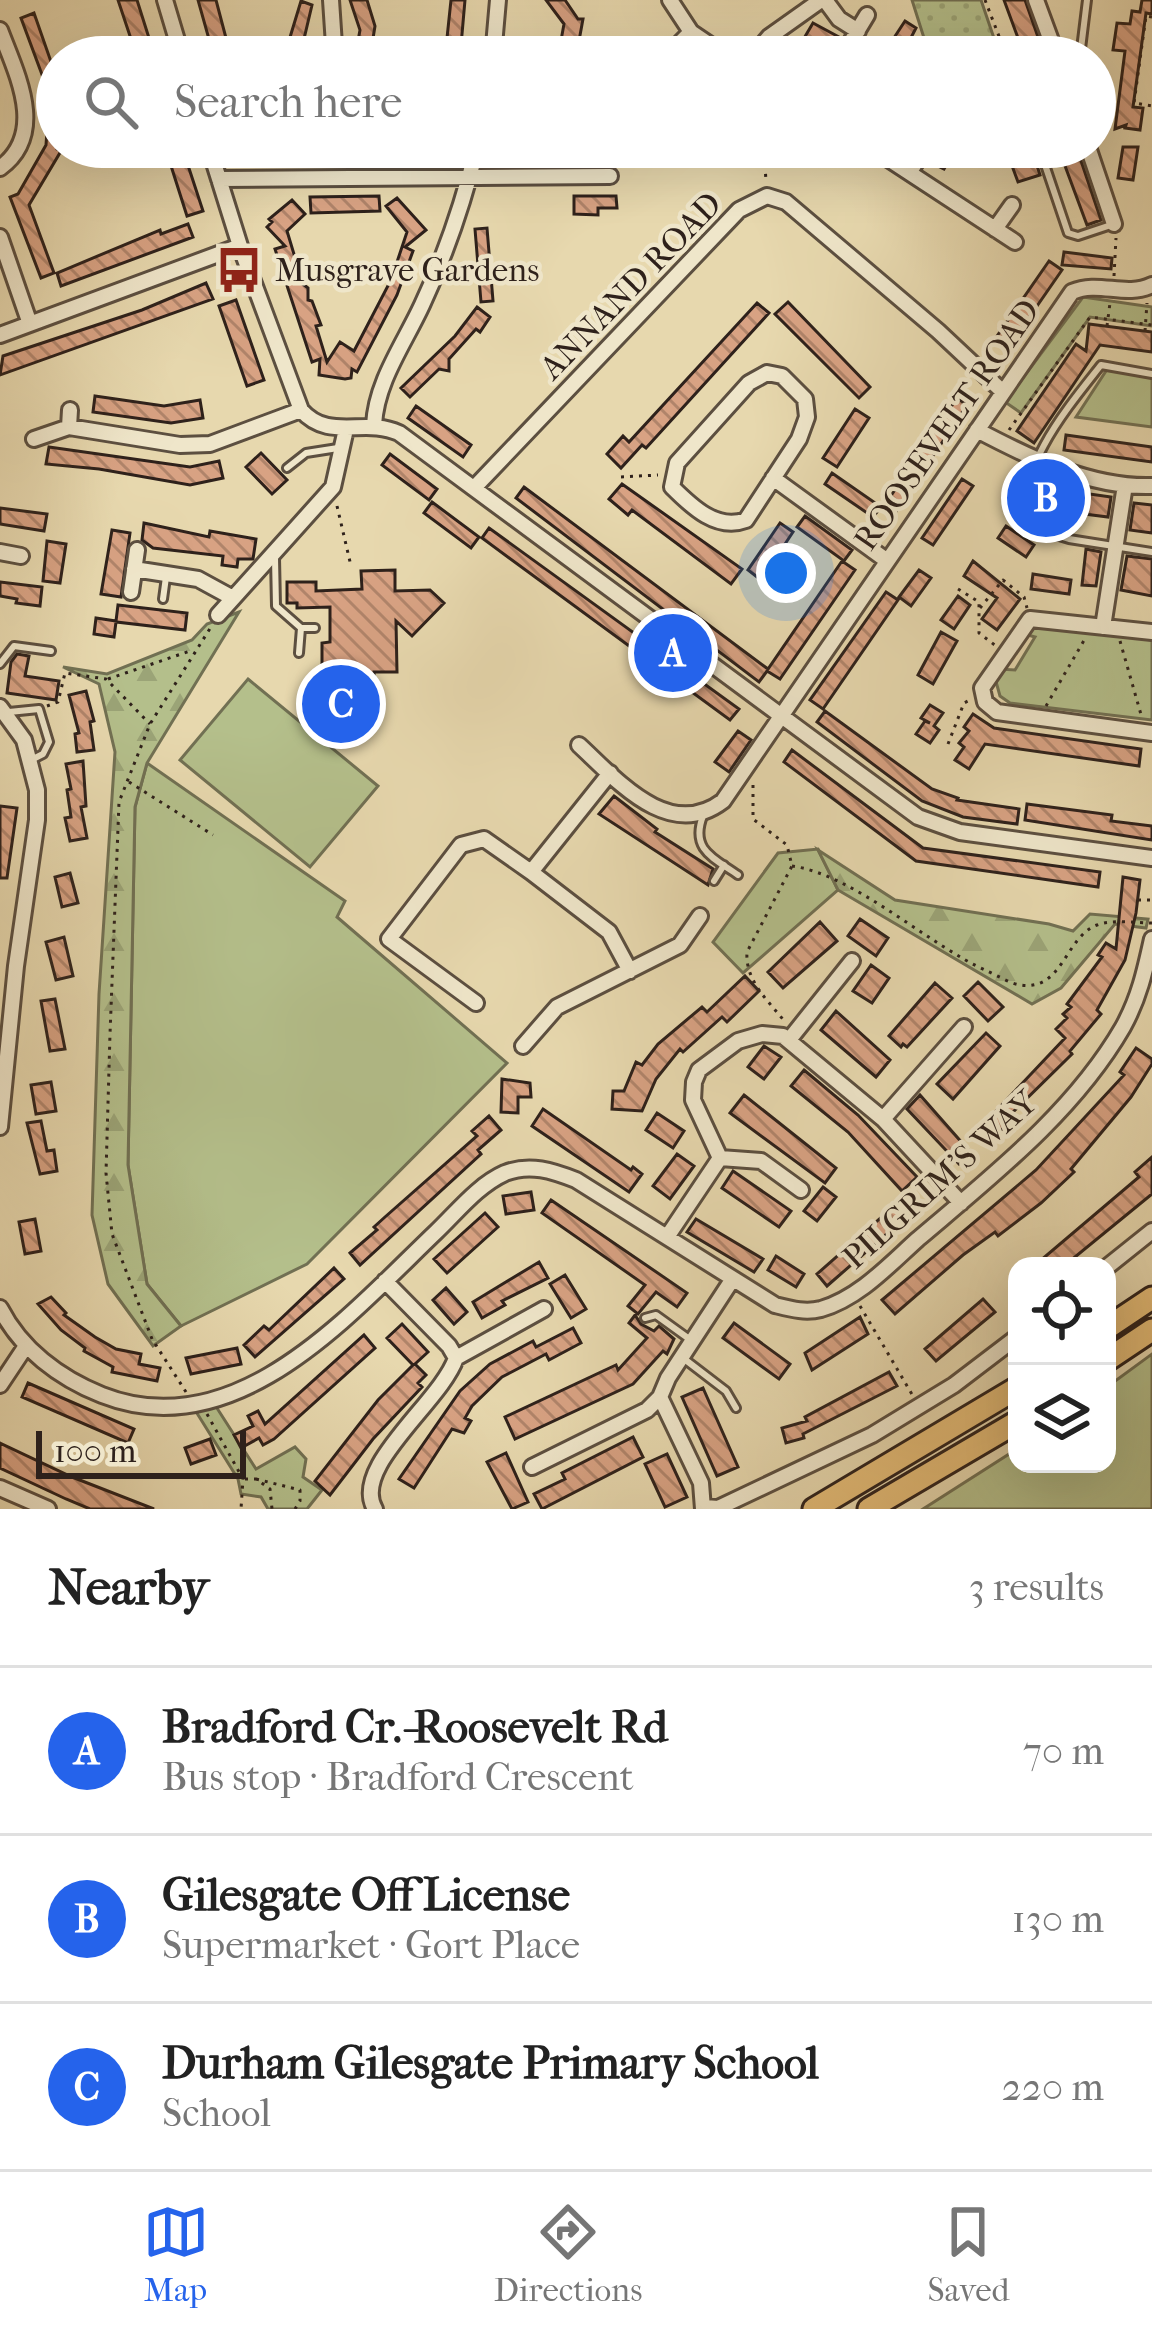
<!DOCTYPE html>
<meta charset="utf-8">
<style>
:root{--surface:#fff;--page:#f2f2f2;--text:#222;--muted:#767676;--line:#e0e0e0;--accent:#2563eb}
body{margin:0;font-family:"IM FELL French Canon",serif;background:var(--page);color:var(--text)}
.controls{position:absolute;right:36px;bottom:36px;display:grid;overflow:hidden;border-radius:24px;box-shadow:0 12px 48px #0002}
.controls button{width:108px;height:108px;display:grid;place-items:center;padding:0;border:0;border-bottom:3px solid var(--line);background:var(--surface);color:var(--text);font:60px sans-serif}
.scale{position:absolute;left:36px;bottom:30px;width:210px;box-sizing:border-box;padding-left:12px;border:6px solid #2e211b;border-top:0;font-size:33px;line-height:42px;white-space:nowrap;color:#2e211b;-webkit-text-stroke:9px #efe6ca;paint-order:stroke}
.you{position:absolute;left:786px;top:573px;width:42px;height:42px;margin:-30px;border:9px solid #fff;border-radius:50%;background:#1a73e8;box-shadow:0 0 0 18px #1a73e833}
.badge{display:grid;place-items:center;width:78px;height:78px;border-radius:50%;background:var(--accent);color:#fff;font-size:39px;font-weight:700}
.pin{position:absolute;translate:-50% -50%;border:6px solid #fff;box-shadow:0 3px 12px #0006}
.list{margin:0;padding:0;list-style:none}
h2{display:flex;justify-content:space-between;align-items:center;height:156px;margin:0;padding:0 48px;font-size:51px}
h2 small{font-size:39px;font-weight:400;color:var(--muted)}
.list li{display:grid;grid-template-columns:78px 1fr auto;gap:36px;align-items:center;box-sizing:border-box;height:168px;padding:0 48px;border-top:3px solid var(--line)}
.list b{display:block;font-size:45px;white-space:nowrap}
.list p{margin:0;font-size:39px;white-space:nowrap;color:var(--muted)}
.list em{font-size:39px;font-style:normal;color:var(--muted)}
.icon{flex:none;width:66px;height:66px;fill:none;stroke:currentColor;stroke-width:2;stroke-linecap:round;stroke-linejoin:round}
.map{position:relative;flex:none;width:1152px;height:1509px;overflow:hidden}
.search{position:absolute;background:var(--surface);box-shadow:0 12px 48px #0002;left:36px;right:36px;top:36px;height:132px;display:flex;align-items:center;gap:30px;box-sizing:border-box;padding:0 42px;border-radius:66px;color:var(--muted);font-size:45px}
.sheet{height:660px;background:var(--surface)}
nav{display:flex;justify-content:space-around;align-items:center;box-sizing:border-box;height:168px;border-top:3px solid var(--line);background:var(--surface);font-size:33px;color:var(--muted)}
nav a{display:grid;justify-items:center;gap:6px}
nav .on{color:var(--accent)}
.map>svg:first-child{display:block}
</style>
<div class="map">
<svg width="1152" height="1509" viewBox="0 0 1152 1509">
<defs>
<pattern id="forest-firs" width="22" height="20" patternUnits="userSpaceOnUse" patternTransform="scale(3)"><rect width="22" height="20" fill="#b4bf8b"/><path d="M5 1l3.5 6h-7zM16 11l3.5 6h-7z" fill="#9ba477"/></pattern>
<pattern id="garden-dots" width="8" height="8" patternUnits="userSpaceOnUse" patternTransform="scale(3)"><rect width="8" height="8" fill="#b4bf8b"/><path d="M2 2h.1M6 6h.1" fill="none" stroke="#9ba477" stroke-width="1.8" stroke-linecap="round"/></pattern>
<pattern id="building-back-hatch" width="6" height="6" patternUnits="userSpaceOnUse" patternTransform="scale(3)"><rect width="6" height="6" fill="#d8a283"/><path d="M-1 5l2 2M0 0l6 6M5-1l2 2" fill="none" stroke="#b0846a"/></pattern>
</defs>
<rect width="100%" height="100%" fill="#e7d8ae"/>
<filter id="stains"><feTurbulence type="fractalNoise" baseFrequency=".00167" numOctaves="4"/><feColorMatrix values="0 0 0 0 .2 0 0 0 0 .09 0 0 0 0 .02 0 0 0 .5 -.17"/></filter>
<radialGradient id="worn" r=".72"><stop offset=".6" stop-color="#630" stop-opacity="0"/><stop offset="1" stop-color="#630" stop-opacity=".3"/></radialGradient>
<path fill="#b4bf8b" stroke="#717053" stroke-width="3" d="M1083,297L1152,307V326L1090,317L1021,413L1005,402Z
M1108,368L1152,376V427L1076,417Z
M1031,625L1152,636V720L1010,703L1000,696L995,678L999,669L1015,670L1035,637L1024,634Z
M248,679L378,786L310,867L180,760Z
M147,763L345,901L337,917L507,1063L307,1264L181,1326L147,1284L128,1165L135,807Z
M818,849L838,890L743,973L713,942L778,853Z
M1152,1354V1509H923L1017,1449V1464H1107V1387Z
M215,1405L256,1469L295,1447L306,1459L303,1477L322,1490L307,1509H268L261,1497L241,1494L238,1479L195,1410Z"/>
<path fill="url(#forest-firs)" stroke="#717053" stroke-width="3" d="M239,612L147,763L135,807L128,1165L147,1284L181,1326L153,1346L108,1284L92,1215L99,994L115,752L99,684L63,667L107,674L192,640L207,624Z
M818,850L895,900L1049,924L1073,931L1090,914L1148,919L1146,928L1115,924L1061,988L1032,1004L838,890Z"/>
<path fill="url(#garden-dots)" stroke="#717053" stroke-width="3" d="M912,0H981L997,47L970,57H930Z"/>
<path fill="url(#building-back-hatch)" stroke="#2e211b" stroke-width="3" d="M118,0H137L155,57H137Z
M198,0H216L231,57H214Z
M350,0H367L375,26L370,57H355L360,30Z
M451,0H465L460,57H445Z
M546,0H565L578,19H583L576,57H558L564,24Z
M1004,0H1025L1045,57H1025Z
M1142,0H1152V14L1146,13L1133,107L1143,108L1140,130L1125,128L1126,125L1115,129L1125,51L1113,50L1117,23L1130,24L1132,11L1140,12Z
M301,1L312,5L304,39L311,57H284Z
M34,13L57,79V115L21,18Z
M905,21L916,28L901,57H861L870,41L886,50Z
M813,23L839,37L827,57H793Z
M48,117L57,118V149L61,151L29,205L54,273L41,278L10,197L18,194L46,145Z
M165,147H182L203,211L187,216Z
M280,147H406V154L357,161L320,160L279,153Z
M557,147H621L619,158L574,159V165H539V153L557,152Z
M941,147H980L972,161L954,152L944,169L932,163Z
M1058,147L1077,149L1101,220L1087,225Z
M1123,147H1138L1133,180L1118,178Z
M1034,156L1040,175L1018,182L1011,163Z
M379,196L380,211L311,213L310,197Z
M574,196H616L617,208H598V215L574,214Z
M397,198L426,230L405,247L413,251L397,295L357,372L352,369L351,378L345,379L319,375L320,359L312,362L275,249L285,246L267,227L272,222L269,219L292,200L305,214L287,231L303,284L308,288V300L312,301L321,325L316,326L327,362L340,342L354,351L391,280L407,232L386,206Z
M188,224L193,237L61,286L57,273L160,230L161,234Z
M487,228L493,301L481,302L475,229Z
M1064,252L1112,258L1111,269L1062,265Z
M1049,261L1062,270L1010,345L997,336Z
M206,283L213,299L0,375L3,356L142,310Z
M236,300L264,380L247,386L219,306Z
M788,302L870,387L859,398L775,314Z
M757,303L769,313L646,448L642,445L621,468L607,454L623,436L629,442Z
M477,307L490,317L480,332L476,329L449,359V371L439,369L410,397L401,388L455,336Z
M1089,324L1152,332V352L1100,345L1034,443L1017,431L1076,344L1086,351Z
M95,396L164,406L200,400L203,418L171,423L93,412Z
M957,398L967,405L895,513L884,506Z
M416,406L471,445L463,457L408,418Z
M855,409L869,418L837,467L823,458Z
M1066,435L1152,447V462L1064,450Z
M49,447L190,467L219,461L223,478L190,485L99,469L46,464Z
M261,453L287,480L272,494L246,467Z
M390,454L437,489L429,500L382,465Z
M832,473L881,507L873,517L825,484Z
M962,479L973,486L933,545L922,538Z
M622,484L742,569L731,584L632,510L628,515L609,499Z
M524,487L768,669L842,561L855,570L780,679L767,671L759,682L516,498Z
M1040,487L1111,497L1108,517L1037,508Z
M432,502L479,537L471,548L424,513Z
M1134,503L1152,505V533L1130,530Z
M0,508L47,514L44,531L0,524Z
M805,516L852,550L844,561L797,527Z
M144,523L209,537L210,531L256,539L253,559H238L237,567L222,565L223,556L153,548L142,540Z
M780,523L793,532L761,580L748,570Z
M1006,526L1034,545L1026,557L998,538Z
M489,528L739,709L730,720L482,538Z
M112,530L130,533L121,597L101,594Z
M47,541L66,544L60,583L43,581Z
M1086,549L1101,552L1096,586L1082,585Z
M1127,556L1152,559V596L1121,590Z
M973,561L1020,599L997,630L982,619L997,598L964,576Z
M395,570V591L430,590L444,603L412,636L396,621L397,672H374V686L341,685V674H322V643L330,642V607L297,608V603H287V582H316V591L362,589L361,571Z
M919,570L931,578L911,606L899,597Z
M1033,574L1071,580L1069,594L1031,589Z
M0,582L42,587L40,606L16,603L17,599L0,596Z
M886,592L898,600L823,709L810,700Z
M958,596L970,605L954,629L941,620Z
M118,605L187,613L185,630L116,622L114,637L94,634L96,618L116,621Z
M941,632L957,641L933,684L918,675Z
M17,654L29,656L25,676L59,681L56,700L7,693L11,662Z
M86,691L94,721L90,722L94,750L77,752L75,734L79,733L69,695Z
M930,705L943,713L934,726L939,730L930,743L916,734L925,721L930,723L921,718Z
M825,711L932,789L958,798L957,800L1019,809L1017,824L963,817L922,801L817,722Z
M973,714L994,728L1141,749L1139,766L985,744L969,769L955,760L964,747L959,743L969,731L964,727Z
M738,731L751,740L729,772L715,762Z
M792,750L923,848L1100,872L1098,887L916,861L784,762Z
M83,761L86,806L81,807L87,838L70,841L65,818L71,817L67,790L71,789L66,764Z
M614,796L657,829L655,832L713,869L708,885L599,814Z
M1027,804L1112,815L1111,821L1152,826V840L1025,820Z
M0,806L17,808L7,878H0Z
M70,873L78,903L62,907L55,877Z
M1123,877L1140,880L1136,913L1125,960L1097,1010L1101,1014L1070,1051L1072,1054L1009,1116L1012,1119L993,1139L981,1127L1065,1038L1056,1029L1067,1018L1063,1014L1071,1007L1067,1004L1102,957L1098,955L1106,943L1116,949Z
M860,919L888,938L876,956L848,936Z
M820,922L837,941L783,988L768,972Z
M64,937L73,976L56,980L46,942Z
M871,965L889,978L872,1003L853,991Z
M745,976L759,991L727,1022L722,1017L683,1052L680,1049L656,1079L642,1111L612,1109L613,1091H624L636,1062L642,1065L658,1044L702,1007L707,1012Z
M978,982L1003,1007L988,1021L964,996Z
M935,983L952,998L907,1047L903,1044L901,1047L889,1036Z
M55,999L65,1049L50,1051L41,1001Z
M836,1011L890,1060L876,1077L821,1030Z
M986,1033L1000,1046L953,1099L937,1084Z
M764,1046L781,1057L764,1079L748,1067Z
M1136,1048L1152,1059V1064L1131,1097L1071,1169L1074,1172L1041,1203L998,1236L995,1232L963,1255L895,1314L882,1300L1036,1170L1124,1075L1120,1072Z
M804,1070L858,1115L917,1177L902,1191L848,1132L791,1086Z
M502,1079L530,1083L531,1097H518V1113L501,1112Z
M51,1082L56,1111L36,1114L31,1085Z
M744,1095L836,1168L825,1183L730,1113Z
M920,1095L971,1153L959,1164L907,1109Z
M543,1109L631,1170L633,1167L642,1174L629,1192L532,1126Z
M657,1113L684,1131L673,1148L646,1130Z
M489,1116L501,1130L478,1150L481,1154L360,1265L350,1253L377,1230L374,1227L385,1217L477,1136L472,1131Z
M41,1121L47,1151L54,1150L57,1171L40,1174L27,1123Z
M677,1154L694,1166L670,1199L653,1186Z
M1152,1157V1194L1064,1266H1034L1139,1177L1135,1172Z
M733,1171L791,1211L779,1227L722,1188Z
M823,1187L836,1197L817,1221L804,1211Z
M531,1192L534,1210L506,1214L503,1196Z
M902,1199L913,1211L827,1286L817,1274Z
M551,1200L687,1293L677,1307L656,1292L638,1314L628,1306L645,1285L542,1213Z
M485,1213L498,1227L447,1273L434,1259Z
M35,1219L41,1251L25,1254L19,1222Z
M696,1219L763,1259L754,1272L687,1232Z
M776,1256L804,1274L796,1287L768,1270Z
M539,1262L548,1278L502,1301L505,1305L482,1318L473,1302Z
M334,1268L344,1279L255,1357L244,1345L264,1326L269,1330Z
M565,1275L586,1309L571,1318L550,1284Z
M446,1288L467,1312L454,1324L433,1300Z
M51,1297L66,1313L64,1315L95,1337L116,1349L141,1354L139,1364L160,1368L157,1381L112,1372L113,1367L84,1351L85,1348L61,1330L38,1304Z
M983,1299L995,1312L936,1361L925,1349Z
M635,1315L641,1324L654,1331L659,1326L674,1339L667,1354L663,1351L633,1384L515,1439L505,1417L616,1365L618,1370L647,1338L629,1323Z
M860,1317L868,1334L812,1370L805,1353Z
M734,1323L790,1364L779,1379L723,1338Z
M402,1324L428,1352L415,1364L426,1375L418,1383L422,1387L373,1439L330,1495L315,1481L378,1400L413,1365L387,1338Z
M573,1328L581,1343L549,1360L546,1354L502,1377L472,1406L465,1418L471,1421L464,1433L452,1429L414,1488L399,1479L460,1391L490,1364L533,1341L536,1347Z
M364,1335L375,1348L274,1439L263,1445L259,1438L241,1448L234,1435L253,1426L248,1416L258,1411L265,1424Z
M237,1348L241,1364L191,1374L186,1358Z
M889,1372L897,1386L803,1434L804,1438L786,1443L782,1428L807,1421L805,1417Z
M28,1383L134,1429L128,1443L22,1397Z
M703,1388L738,1467L717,1476L682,1397Z
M633,1437L643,1457L542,1509L534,1494L565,1479L562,1473Z
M210,1439L216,1455L191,1464L185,1448Z
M0,1443L72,1477L154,1509H90L66,1499L0,1468Z
M506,1453L528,1502L512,1509L487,1462Z
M667,1454L687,1497L665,1507L645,1464Z"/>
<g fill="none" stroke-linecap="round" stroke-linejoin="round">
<defs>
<path id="service" d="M1080,57L1087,0
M1039,147L1068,233L1078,236L1111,225
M1152,374L1101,365C1068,407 1015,469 1026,526L1069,539L1152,552
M287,468L306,453L338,448
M275,558L276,606L301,628H315
M163,599L166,577
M299,653L301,628
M0,664L14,646L51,651
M9,712L39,709L49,742L43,754L31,760
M703,816C690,850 714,858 738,875
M714,881L724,865
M645,1318L656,1315L692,1341
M683,1358L726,1391L736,1408"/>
<path id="minor" d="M165,0L182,57
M331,0L334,45
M670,0L691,32L728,57
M825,0L839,19L858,31
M1036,0L1057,57
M0,30C16,73 48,133 0,168
M849,45L867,15
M493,57L498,0
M666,57L691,32
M752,57L769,37L821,0
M209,147L240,246L301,410C329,442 364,417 399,433L918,817L960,832L1152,858
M870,147L1015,242
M1088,147L1114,224
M910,172L925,147
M219,179L610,176
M995,229L1012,205
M0,237L30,324
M0,335L240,246
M767,373L782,376L805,399L807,417L799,439L746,520C717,531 692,507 672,487L677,463L749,383Z
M70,410L69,427L180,445L210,444L301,410
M374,425C376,382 404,344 422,305C445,256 464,200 477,147
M977,430C1030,458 1091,488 1152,486
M34,439L69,427
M773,478L886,560
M474,488L739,210L767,196L786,202L938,331L1003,392
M0,552L21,556
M134,569L198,579L231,597
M131,592L137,550
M218,615L333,487L346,429
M1103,627L1125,485
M1152,632L1030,619L982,688L985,702L997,712L1152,733
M0,707L24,740L37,790V820L16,966L0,1127
M579,745C617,780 669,842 723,801L1072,292C1099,280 1125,298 1152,285
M610,773L531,872L609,932L630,971
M476,1003L389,939L461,845L484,839L531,872
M789,1040L852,961
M523,1046L557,1007L680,945L700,916
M883,1119L964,1027
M720,1158L761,1161L801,1190
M667,1237L720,1158L693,1100L694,1082L699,1070L738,1041L762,1034L783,1036L883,1119L961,1203
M1107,1267L1152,1231
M0,1308C21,1349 59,1378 102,1395C236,1448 350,1314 436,1232C457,1212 478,1185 505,1173C530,1163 553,1171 576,1180L775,1305C791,1309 805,1313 821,1309C859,1298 889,1265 918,1239C992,1176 1074,1112 1123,1027C1139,998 1145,971 1152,939
M456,1358L544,1309
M0,1385L26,1346
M660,1397L701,1483L703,1509
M532,1467L647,1410L660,1397L668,1378L732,1280
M0,1488L48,1509
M704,1507L718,1508L872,1435L954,1385L1017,1337
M375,1509C350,1467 441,1402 456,1358L449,1346L385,1281"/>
<path id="trunk" d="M1107,1328L1152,1298
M1107,1360L1152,1330
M814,1509L1017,1388
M869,1509L1017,1422"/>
</defs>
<use href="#service" stroke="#5c4f40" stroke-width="12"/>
<use href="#minor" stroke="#5c4f40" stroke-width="20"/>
<use href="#trunk" stroke="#2e211b" stroke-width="27"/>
<path stroke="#2e211b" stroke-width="3" stroke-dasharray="3 6" stroke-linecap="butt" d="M985,0L1007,57
M1152,17L1146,16L1134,103L1152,106
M764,147L766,182
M1114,276L1116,238
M1107,326L1110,303
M1145,331L1147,303
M1009,430L1090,317L1152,325
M621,477L658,475
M337,506L351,566
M958,589L979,602V633L996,646
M980,608L1003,580L1024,597L1027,608
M1120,641L1142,718
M108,679L190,651
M47,706L58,702L65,673L106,679L150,724
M1046,706L1086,637
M948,744L964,703L970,700
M129,782L213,835
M753,785V819L787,845L792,866L747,952C745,981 768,1000 785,1022
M792,866C855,875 927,944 987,971C997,975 1010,984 1021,985C1063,991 1065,937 1097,925C1113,919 1135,923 1152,923
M1138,900H1152
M860,1306L913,1396
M186,1392L152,1339L112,1234L106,1173L110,1034L119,802L150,724L211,627
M207,1414L243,1479L241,1509
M245,1479H256L270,1489L272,1509
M256,1479L300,1490V1501L295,1509"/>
<use href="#service" stroke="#efe6ca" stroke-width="6"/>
<use href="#minor" stroke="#efe6ca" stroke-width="14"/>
<use href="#trunk" stroke="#e4bc77" stroke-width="21"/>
</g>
<defs>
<symbol id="bus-bare" viewBox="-9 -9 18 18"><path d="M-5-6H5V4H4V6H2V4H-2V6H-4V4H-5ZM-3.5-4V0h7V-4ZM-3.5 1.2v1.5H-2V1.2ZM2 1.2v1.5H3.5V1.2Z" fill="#8f2418" stroke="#efe6ca" stroke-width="2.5" paint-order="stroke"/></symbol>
</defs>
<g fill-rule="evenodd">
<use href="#bus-bare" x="206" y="237" width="66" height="66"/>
</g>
<g text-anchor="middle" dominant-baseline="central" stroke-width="9" stroke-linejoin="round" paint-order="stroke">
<g font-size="33" fill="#2e211b" stroke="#efe6ca" text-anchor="start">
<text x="275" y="270">Musgrave Gardens</text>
</g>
<g font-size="33" fill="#2e211b" stroke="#efe6ca">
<text transform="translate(631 286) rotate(-46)">ANNAND ROAD</text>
<text transform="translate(947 425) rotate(-55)">ROOSEVELT ROAD</text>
<text transform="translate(940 1180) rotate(-42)">PILGRIM'S WAY</text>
</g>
</g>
<rect width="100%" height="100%" filter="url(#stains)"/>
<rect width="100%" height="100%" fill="url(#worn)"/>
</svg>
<div class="controls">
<button><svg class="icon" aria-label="locate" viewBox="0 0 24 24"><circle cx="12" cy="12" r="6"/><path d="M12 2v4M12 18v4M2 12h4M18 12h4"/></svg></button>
<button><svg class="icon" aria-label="layers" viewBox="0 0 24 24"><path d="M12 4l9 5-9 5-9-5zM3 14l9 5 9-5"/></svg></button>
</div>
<div class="scale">100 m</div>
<div class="you"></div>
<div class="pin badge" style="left:673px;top:653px">A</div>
<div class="pin badge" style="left:1046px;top:498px">B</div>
<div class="pin badge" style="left:341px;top:704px">C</div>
<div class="search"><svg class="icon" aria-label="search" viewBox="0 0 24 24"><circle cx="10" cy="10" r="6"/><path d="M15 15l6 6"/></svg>Search here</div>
</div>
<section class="sheet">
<h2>Nearby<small>3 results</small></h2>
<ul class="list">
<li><span class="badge">A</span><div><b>Bradford Cr.-Roosevelt Rd</b><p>Bus stop · Bradford Crescent</p></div><em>70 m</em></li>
<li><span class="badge">B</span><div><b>Gilesgate Off License</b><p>Supermarket · Gort Place</p></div><em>130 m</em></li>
<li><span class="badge">C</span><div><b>Durham Gilesgate Primary School</b><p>School</p></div><em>220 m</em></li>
</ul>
</section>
<nav>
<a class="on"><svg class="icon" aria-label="map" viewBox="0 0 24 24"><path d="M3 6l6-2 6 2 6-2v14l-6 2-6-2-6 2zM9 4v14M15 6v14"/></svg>Map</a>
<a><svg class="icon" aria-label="directions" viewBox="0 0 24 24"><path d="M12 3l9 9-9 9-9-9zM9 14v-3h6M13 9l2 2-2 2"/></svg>Directions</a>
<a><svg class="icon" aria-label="saved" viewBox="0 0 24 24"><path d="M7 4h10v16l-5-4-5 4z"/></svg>Saved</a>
</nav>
